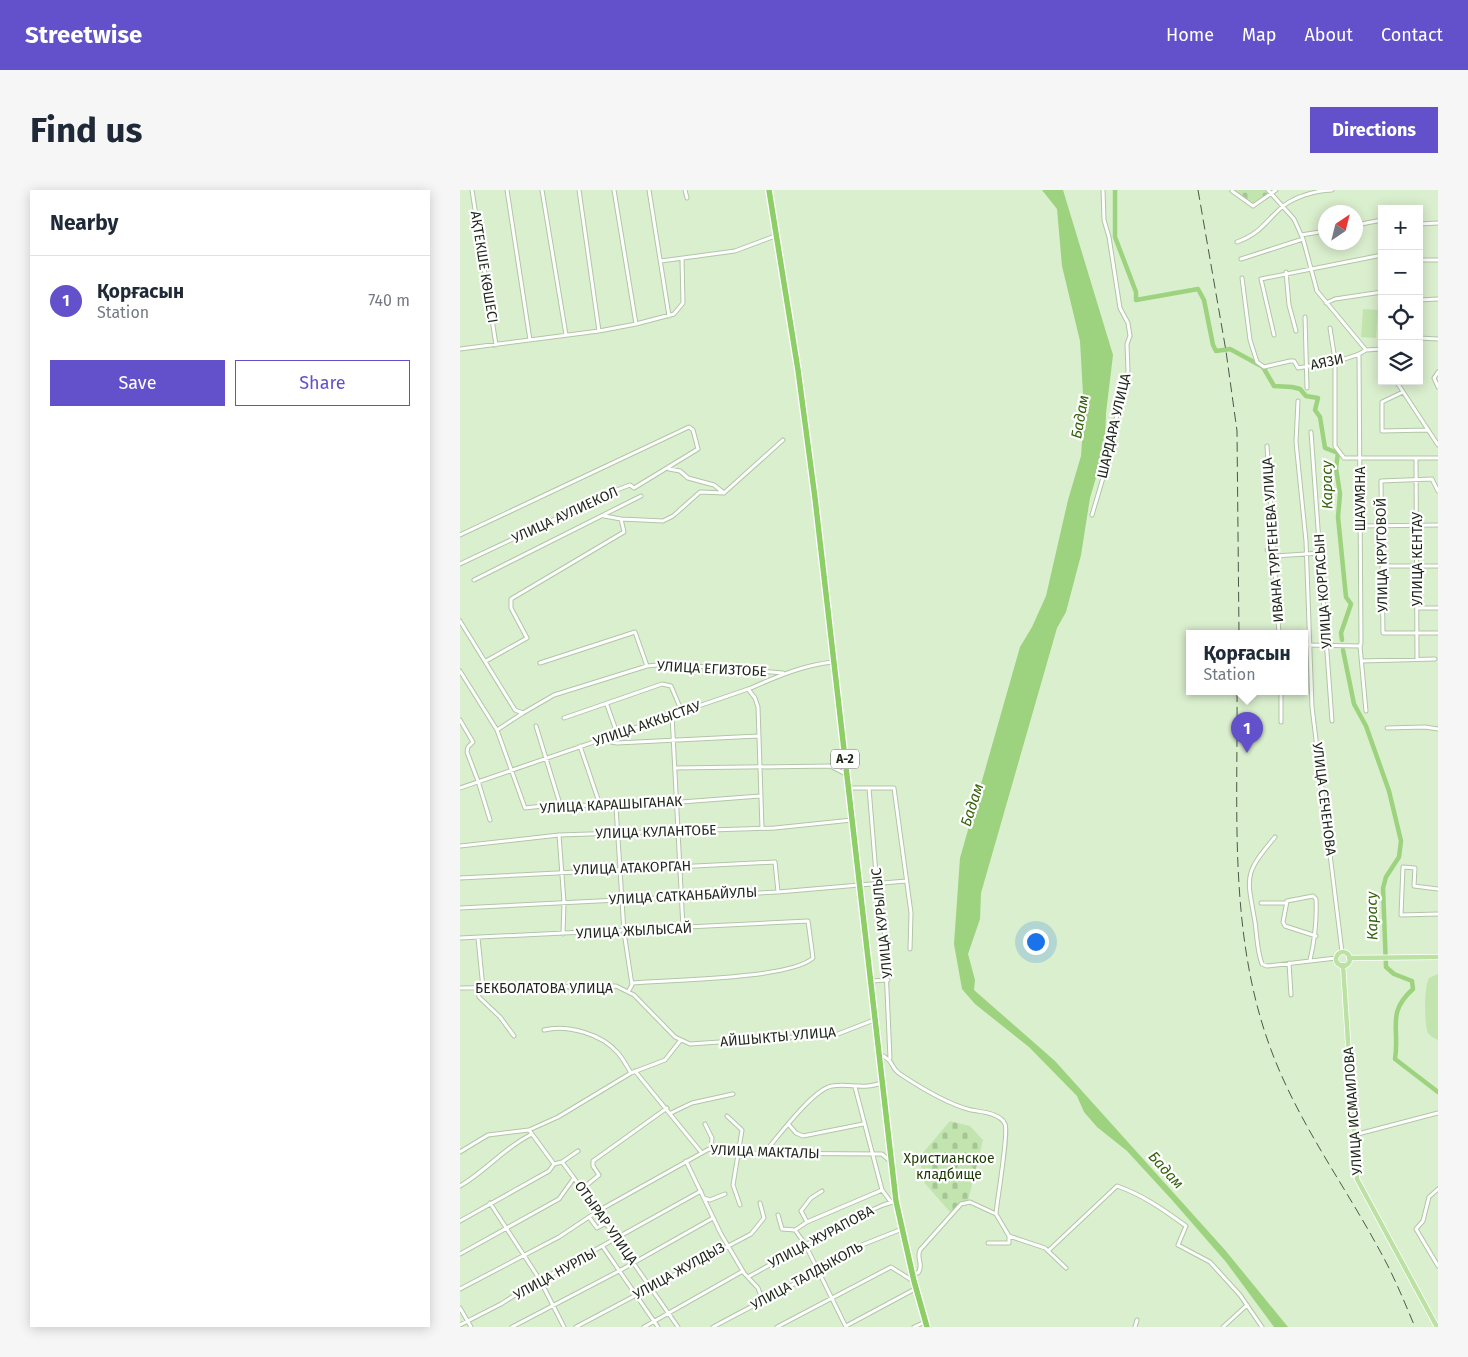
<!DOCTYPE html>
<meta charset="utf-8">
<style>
:root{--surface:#fff;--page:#f6f6f7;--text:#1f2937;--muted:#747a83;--line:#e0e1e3;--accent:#6251ca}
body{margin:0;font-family:"Fira Sans",sans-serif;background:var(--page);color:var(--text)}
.controls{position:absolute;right:15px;top:15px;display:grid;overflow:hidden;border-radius:0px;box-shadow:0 2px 12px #0003}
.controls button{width:45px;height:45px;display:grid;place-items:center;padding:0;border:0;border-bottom:1px solid var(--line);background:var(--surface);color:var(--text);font:25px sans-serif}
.compass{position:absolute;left:858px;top:15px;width:45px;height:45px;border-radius:50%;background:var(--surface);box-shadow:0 2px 12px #0003;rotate:35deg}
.you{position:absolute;left:575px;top:751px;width:18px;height:18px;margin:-12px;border:4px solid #fff;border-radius:50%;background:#1a73e8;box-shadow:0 0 0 8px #1a73e833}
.badge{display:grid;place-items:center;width:32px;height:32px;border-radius:50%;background:var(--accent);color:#fff;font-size:16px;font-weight:700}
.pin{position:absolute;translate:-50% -41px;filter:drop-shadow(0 1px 2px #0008)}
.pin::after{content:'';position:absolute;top:26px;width:18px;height:15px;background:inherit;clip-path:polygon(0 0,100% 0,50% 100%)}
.popup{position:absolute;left:726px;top:440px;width:122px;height:65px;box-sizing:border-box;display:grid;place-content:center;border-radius:0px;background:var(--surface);filter:drop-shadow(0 1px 4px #0005);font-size:16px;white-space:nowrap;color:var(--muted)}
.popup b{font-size:19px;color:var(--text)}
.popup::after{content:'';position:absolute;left:50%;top:100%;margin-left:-10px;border:10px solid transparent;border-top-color:var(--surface)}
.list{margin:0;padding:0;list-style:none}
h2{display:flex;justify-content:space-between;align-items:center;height:65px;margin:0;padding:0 20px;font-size:21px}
h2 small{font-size:16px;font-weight:400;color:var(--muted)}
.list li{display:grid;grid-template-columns:32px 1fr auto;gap:15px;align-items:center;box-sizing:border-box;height:90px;padding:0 20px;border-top:1px solid var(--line)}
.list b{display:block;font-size:19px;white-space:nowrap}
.list p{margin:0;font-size:16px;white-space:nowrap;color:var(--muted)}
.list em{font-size:16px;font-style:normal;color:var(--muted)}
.actions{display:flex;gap:10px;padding:15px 20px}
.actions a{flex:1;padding:11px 0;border:1px solid var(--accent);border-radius:0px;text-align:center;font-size:18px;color:var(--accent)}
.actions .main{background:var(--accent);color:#fff}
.icon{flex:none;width:28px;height:28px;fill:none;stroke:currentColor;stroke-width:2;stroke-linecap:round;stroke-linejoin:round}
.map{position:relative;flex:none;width:978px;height:1137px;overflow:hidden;border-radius:0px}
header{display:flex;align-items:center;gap:30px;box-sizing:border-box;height:70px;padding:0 25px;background:var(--accent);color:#fff}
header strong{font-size:24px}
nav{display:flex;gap:28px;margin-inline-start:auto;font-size:18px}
.intro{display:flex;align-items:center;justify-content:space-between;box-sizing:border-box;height:120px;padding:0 30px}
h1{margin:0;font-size:35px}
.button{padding:12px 22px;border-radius:0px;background:var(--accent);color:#fff;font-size:18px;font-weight:700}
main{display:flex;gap:30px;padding:0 30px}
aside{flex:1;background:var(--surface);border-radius:0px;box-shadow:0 2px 12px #0003}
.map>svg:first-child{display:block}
</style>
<header>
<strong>Streetwise</strong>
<nav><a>Home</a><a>Map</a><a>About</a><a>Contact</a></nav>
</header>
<div class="intro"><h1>Find us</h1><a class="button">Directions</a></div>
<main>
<aside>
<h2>Nearby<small></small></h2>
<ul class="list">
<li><span class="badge">1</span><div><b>Қорғасын</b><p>Station</p></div><em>740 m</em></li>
</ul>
<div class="actions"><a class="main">Save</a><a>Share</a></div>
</aside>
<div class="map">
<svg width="978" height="1137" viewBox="0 0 978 1137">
<defs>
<pattern id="cemetery-stones" width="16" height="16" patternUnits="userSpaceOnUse" patternTransform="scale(1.25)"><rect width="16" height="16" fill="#c2e5af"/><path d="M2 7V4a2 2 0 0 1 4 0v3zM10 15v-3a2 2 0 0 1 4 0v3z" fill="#a6c496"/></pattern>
</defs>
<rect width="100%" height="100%" fill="#daefce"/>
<path fill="url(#cemetery-stones)" d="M774,0H806L810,4L795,15Z
M490,931L510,936L523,950L508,1011L490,1022L461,989V965Z"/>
<path fill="#c2e5af" d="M903,119L918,120L916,148L901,147Z
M978,784V850C974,848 971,847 968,843C964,835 964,795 969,788Z"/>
<path fill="#9dd27f" d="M582,0H603L653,165L646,223L645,257L630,308L621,365L606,422L597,438L521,703L520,729L508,764L515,790L514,800L595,871L765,1060L828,1137H814L766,1072L712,1010L667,961L637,937L624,922L617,906L569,857L515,814L502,799L494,754L500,668L560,457L572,437L586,406L608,310L621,266L624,222L620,151L602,76L597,19Z"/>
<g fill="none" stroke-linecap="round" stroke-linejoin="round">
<path stroke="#9dd27f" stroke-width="4.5" d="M655,0V47L676,102V110L738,99L744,110L753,155L756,161L770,159L803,177L814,196L832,197L840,199L846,206L858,208L855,220L860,227L865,258L878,263L876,278L880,304L878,327L886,407L891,414L881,443L882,450
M883,460L894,514L906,536L929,601L941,651L939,667L926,687L923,698L926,777L934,784L952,791L953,799C926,823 940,838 935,869L978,902"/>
<defs>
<path id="minor" d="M12,0L36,155
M47,0L70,150
M82,0L106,145
M119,0L139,141
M154,0L176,134
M189,0L209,126
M225,0L227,8
M808,0L834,29L843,49L857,101L906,160
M772,1L793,16L816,0
M959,34L978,33
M896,35L922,30
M841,45L866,41
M777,52C800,44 806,31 823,16C837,6 855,1 872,0
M781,69L843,49
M959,70H978
M201,71L275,61L315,46
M826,82L829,115L836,141
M782,88L790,150L797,172L804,177L830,171H834L838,178C856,175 892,170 906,160
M959,110L978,109
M866,113L875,109L922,102
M845,127L847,198
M870,138L875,170V256L884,268H978
M814,145L801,89L922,65
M959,148L978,149
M0,159L139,141L176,134L214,124L223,113L222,69
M906,160L922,159
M978,182L974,188L978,197
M936,191L978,255
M943,202L922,212V241L968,240
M838,211L836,252L846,351L852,517L882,762
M851,242L872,531
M807,256L819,444
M956,268L957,469
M209,279L220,281L228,288L254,295L264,303
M978,301L972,289L921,291L923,443H978
M632,325L648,271L659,214L664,204L668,181L667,154L670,146L668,133L660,118L649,47L644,30L643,0
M144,326L161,329
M900,336L978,335
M0,345L229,237L233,240L238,259L174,298L170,295L154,301L0,374
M807,360L815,359
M815,366L861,363
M922,376H978
M14,390L181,306
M957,418H978
M0,431L55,520L63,523L94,505L187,476L208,474L323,483
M844,455L900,456L901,453L899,165
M900,456L906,521
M26,471L67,448L51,418V409L164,342L161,329L203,331L213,326L240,302L264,303L323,250
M902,471L975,469
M80,473L175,442L187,476
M0,481L37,540L65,618L100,614L156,617L300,606
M288,499L295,508L298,517L302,638
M821,502V532
M147,515L157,543
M212,525L223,738
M104,528L202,494L211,496L222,522
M0,530L13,552L8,557L7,562L18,591L30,630
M76,536L100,614
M927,538L965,537L978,539
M37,540L63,523
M145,548L151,552L157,553L298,546
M120,556L140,615
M215,578L370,576L386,584
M0,598L291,498C318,486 344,475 373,472
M389,598H434L451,723L450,759
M409,598L417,696L424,733L430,868
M156,617L164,742L172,795L168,802
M99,645L104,712L103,744
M815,647C783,685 787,686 795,732C797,746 797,761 802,774L807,776L876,768
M0,656L99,645L315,638L392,630
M0,688L315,672L318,702
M978,699L954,696L955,678L943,677L941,725L978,724
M801,713H825
M0,718L318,702L446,691
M0,748L348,731L353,768C330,789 209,790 172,793
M18,748L23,798
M850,770C855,749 857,731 856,709L853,706L827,711L823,732L825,736L856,746
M829,773L831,805
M411,791L428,790
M0,798L156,796L174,805L215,847L230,854L378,844L414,830
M17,799L19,807L40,827L54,846
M84,840C107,834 142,844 158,863C163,869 167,876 171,883
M419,864C436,871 429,877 440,884C461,898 487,914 511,920C522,922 540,923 545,934C549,942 537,1010 536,1024L549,1046L585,1058L606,1078
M175,881L241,962
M211,923L232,913L273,904
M267,926L282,940L273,995L280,1015
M245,934L252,948L251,959
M329,935L336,943L343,946L403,934
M69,940L94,974L102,972L114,988L218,1137
M894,945L978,923
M0,962L28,945L69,940L98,927L171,883L205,870L220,851
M304,963C318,947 353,899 372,896C391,893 400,900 422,893
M226,971L261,1044L284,1083L298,1098L303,1111
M102,972L118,961
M0,996C26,981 45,957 72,944
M122,999L139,985L133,976V971L207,918
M978,999L969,1007L963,1031L956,1039L978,1076
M422,1000L431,1012
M362,1001L351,1008L341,1021L347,1032L335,1040L345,1054L386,1137
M244,1008L250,1010L265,1004
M30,1013L80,1090L104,1137
M318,1025L322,1039L335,1040
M129,1027L137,1038L146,1033
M0,1031L89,981L94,974
M347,1032L422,1000L395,897
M528,1053H549V1046
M143,1057L198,1137
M588,1061L657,996C683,1005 704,1020 726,1036L718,1055L750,1072L780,1105L802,1137
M0,1064L99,1009L114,988
M452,1083H458C464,1075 456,1068 460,1060L501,1014L510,1012L536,1024
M288,1087L394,1028L423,1015L436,1011
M0,1099L99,1047L138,1021L249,959L279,963L422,964L430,971
M0,1118L11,1137
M0,1135L41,1114L63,1100L241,1001
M386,1136L455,1099
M52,1137L159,1081L253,1028
M116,1137L291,1044L304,1028L300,1013
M184,1137L283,1081
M253,1137L383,1068L392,1059L442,1039
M317,1137L431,1077L453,1091
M454,1137L465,1132
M675,1137L677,1130
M763,1137L787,1115"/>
<path id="major" d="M876 769a7 7 0 1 1 14 0a7 7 0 1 1-14 0Z
M889,768L978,767
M883,775L897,989L977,1137"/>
<path id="highway" d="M309,0L338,180L355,308L436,1011L454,1091L467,1137"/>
</defs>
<use href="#minor" stroke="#b1c6a6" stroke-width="5"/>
<use href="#major" stroke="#fff" stroke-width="6"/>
<use href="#highway" stroke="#fff" stroke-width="8"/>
<use href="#minor" stroke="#fff" stroke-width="3"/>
<use href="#major" stroke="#bbe2a3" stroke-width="4.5"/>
<use href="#highway" stroke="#8ece66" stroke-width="5.5"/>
<path stroke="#4d5847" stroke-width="1" stroke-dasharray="10 5" stroke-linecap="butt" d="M738,0L766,161L777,241L779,444
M777,502C778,624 768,749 813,865C840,935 885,996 920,1061C934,1086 944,1111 955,1137"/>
</g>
<g text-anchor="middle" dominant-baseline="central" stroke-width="4.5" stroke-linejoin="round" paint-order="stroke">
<rect fill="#fff" stroke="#62675f" stroke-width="1" x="371" y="559.5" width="28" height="19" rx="4"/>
<g font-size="12" font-weight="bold" fill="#1e261a">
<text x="385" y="569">A-2</text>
</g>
<g font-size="14" fill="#1e261a" stroke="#fff">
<text transform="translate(24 77) rotate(81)">АҚТЕКШЕ КӨШЕСІ</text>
<text transform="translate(867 172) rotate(-12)">АЯЗИ</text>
<text transform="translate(654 236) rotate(-77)">ШАРДАРА УЛИЦА</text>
<text transform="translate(900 309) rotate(-90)">ШАУМЯНА</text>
<text transform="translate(105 325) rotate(-25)">УЛИЦА АУЛИЕКОЛ</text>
<text transform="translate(813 350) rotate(-94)">ИВАНА ТУРГЕНЕВА УЛИЦА</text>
<text transform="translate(922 365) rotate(-91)">УЛИЦА КРУГОВОЙ</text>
<text transform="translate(957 369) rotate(-90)">УЛИЦА КЕНТАУ</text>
<text transform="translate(863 401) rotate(-94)">УЛИЦА КОРГАСЫН</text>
<text transform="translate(252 479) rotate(3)">УЛИЦА ЕГИЗТОБЕ</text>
<text transform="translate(187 534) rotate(-19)">УЛИЦА АККЫСТАУ</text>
<text transform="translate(864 609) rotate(83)">УЛИЦА СЕЧЕНОВА</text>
<text transform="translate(151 615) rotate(-3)">УЛИЦА КАРАШЫГАНАК</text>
<text transform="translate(196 642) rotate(-2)">УЛИЦА КУЛАНТОБЕ</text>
<text transform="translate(172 678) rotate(-2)">УЛИЦА АТАКОРГАН</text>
<text transform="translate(223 706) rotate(-3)">УЛИЦА САТКАНБАЙУЛЫ</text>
<text transform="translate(422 733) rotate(-96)">УЛИЦА КУРЫЛЫС</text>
<text transform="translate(174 741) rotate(-3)">УЛИЦА ЖЫЛЫСАЙ</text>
<text x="84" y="798">БЕКБОЛАТОВА УЛИЦА</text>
<text transform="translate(318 847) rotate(-5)">АЙШЫКТЫ УЛИЦА</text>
<text transform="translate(893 921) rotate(-94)">УЛИЦА ИСМАИЛОВА</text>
<text transform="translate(305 962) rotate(2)">УЛИЦА МАКТАЛЫ</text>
<text transform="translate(146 1033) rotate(55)">ОТЫРАР УЛИЦА</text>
<text transform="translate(361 1047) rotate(-28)">УЛИЦА ЖУРАПОВА</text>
<text transform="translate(219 1081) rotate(-29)">УЛИЦА ЖУЛДЫЗ</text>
<text transform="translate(95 1084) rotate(-29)">УЛИЦА НУРЛЫ</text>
<text transform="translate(347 1086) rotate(-29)">УЛИЦА ТАЛДЫКОЛЬ</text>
</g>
<g font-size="14" fill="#193900" stroke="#fff">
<text x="489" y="968">Христианское<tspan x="489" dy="16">кладбище</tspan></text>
</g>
<g font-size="15" font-style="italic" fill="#336209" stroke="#fff">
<text transform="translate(620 227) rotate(-80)">Бадам</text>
<text transform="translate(867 295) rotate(-91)">Карасу</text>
<text transform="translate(512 615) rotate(-72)">Бадам</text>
<text transform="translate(912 726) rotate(-91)">Карасу</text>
<text transform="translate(706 980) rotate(48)">Бадам</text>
</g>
</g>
</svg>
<div class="controls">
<button>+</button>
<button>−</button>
<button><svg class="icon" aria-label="locate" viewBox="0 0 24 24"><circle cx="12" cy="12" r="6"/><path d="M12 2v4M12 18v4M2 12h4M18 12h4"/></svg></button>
<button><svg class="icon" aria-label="layers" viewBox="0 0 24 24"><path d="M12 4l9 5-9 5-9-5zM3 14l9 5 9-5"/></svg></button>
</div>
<svg class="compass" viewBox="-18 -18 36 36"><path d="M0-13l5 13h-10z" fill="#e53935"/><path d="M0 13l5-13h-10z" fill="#747a83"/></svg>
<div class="you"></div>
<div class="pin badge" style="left:787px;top:563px">1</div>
<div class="popup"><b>Қорғасын</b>Station</div>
</div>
</main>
